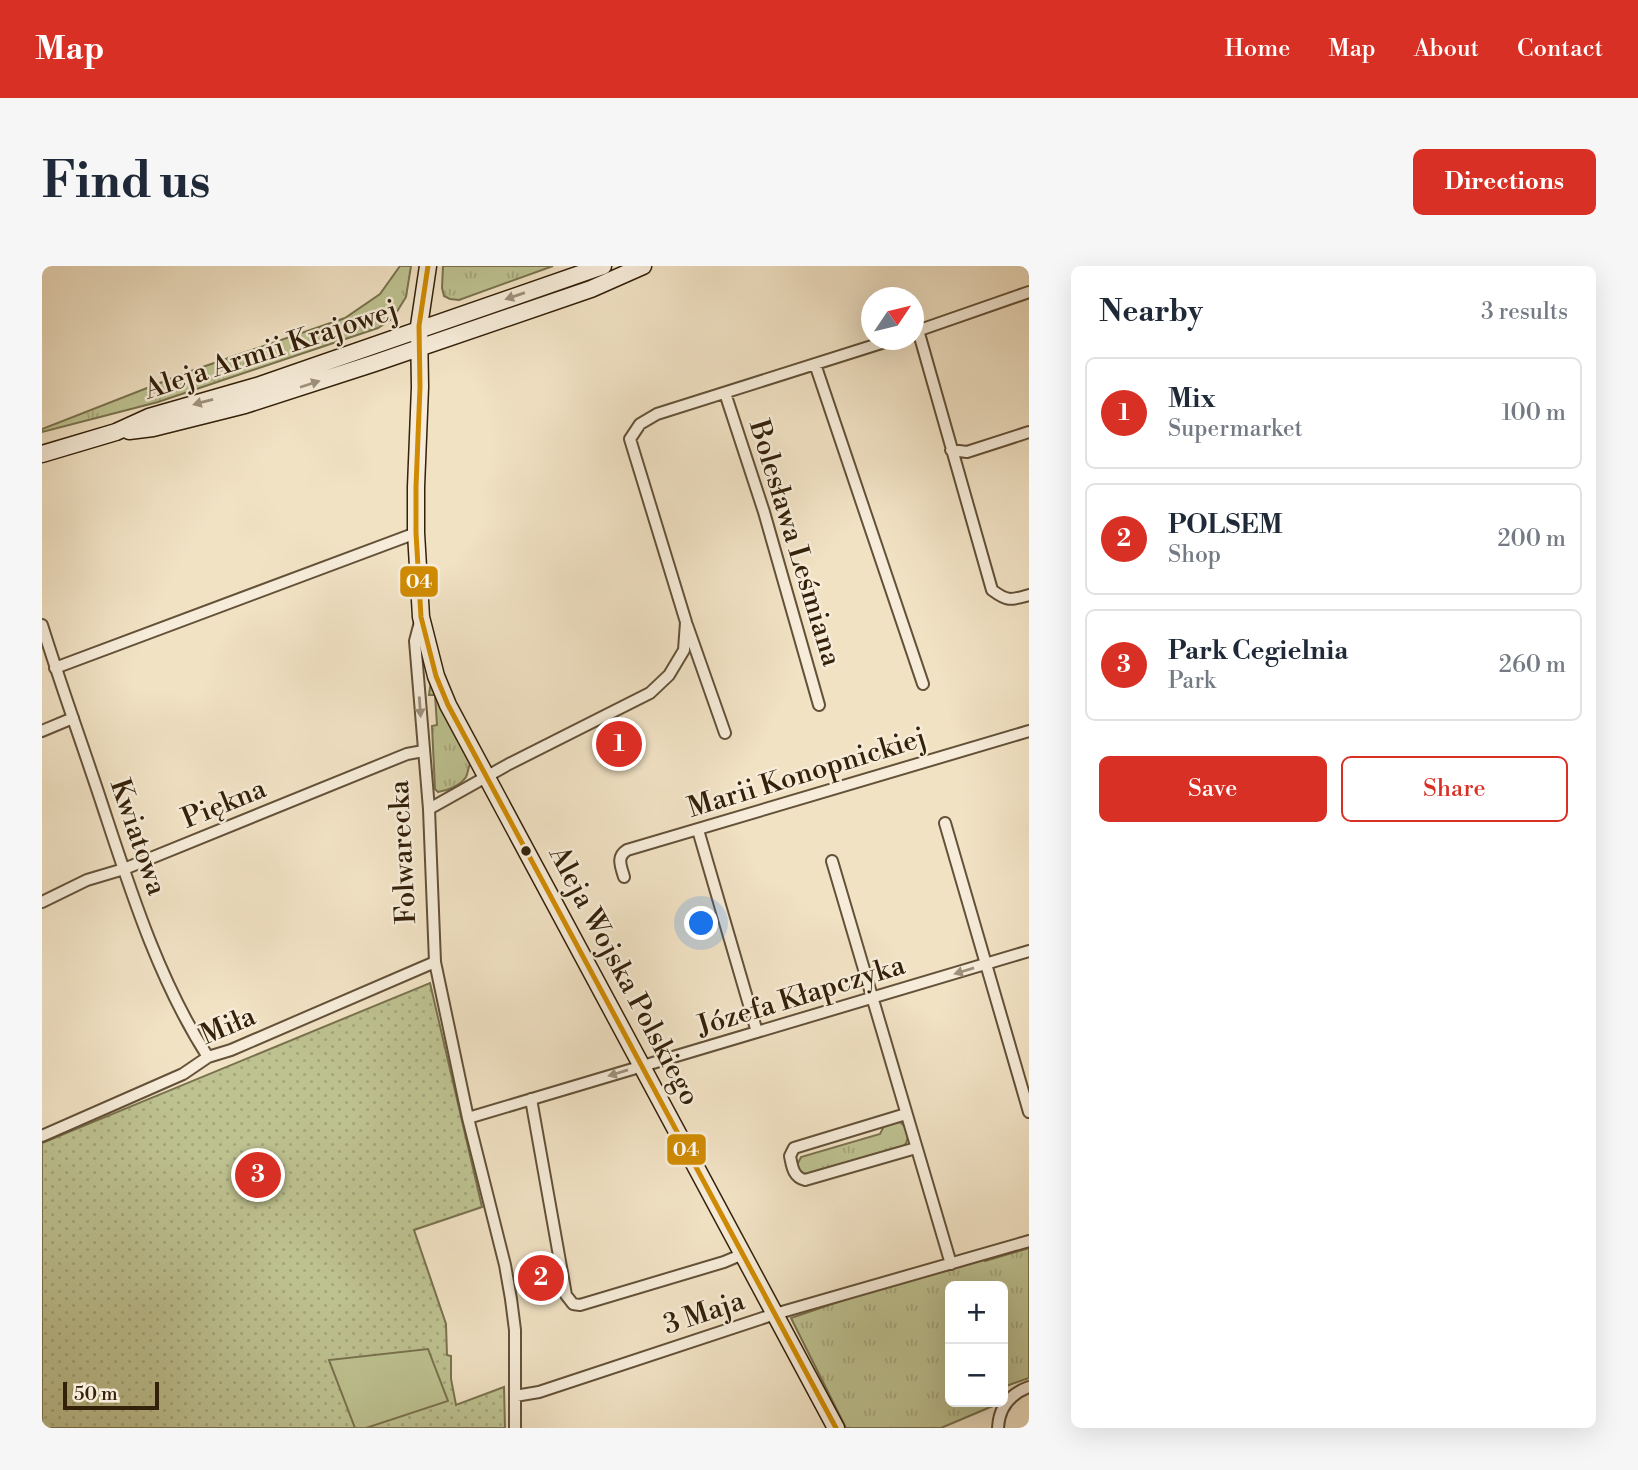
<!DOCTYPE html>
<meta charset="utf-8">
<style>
:root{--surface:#fff;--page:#f6f6f7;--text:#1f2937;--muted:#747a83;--line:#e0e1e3;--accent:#d93025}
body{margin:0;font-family:"Libre Bodoni",serif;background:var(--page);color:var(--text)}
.controls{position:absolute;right:21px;bottom:21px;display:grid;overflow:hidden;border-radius:10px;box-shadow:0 7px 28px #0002}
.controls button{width:63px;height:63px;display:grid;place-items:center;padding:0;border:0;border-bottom:2px solid var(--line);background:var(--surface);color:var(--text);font:35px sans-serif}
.compass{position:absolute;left:819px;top:21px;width:63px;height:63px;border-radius:50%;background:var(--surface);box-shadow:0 7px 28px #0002;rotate:55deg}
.scale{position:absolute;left:21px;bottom:18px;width:96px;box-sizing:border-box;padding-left:7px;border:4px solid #34210a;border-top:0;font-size:19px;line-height:24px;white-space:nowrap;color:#34210a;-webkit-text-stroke:5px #f6ecd9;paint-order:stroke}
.you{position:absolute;left:660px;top:658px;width:24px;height:24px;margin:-18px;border:5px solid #fff;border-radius:50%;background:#1a73e8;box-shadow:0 0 0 10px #1a73e833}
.badge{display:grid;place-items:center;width:46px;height:46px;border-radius:50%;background:var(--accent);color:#fff;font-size:23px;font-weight:700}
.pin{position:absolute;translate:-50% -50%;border:4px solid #fff;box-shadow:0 2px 7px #0006}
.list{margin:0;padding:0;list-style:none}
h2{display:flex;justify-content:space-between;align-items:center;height:91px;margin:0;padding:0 28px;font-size:30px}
h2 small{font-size:23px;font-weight:400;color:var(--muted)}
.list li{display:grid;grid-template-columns:46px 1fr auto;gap:21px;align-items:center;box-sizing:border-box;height:112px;margin:0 14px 14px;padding:0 14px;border:2px solid var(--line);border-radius:10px}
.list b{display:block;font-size:26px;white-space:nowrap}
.list p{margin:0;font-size:23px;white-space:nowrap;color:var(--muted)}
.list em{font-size:23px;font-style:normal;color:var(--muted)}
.actions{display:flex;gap:14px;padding:21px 28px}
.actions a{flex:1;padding:16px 0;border:2px solid var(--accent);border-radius:10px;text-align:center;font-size:24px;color:var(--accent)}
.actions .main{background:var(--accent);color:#fff}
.map{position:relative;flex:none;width:987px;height:1162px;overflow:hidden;border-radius:10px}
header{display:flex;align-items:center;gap:42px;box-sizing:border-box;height:98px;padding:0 35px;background:var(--accent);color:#fff}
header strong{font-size:33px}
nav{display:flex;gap:38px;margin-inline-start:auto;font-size:24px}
.intro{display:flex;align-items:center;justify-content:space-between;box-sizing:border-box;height:168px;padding:0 42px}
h1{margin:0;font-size:49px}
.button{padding:18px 32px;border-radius:10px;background:var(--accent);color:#fff;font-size:24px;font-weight:700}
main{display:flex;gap:42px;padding:0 42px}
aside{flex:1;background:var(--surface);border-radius:10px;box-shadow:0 7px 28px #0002}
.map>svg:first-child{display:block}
</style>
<header>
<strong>Map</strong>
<nav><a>Home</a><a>Map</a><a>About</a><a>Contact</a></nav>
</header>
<div class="intro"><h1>Find us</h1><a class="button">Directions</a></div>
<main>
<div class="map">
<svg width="987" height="1162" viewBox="0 0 987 1162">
<defs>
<pattern id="grass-tufts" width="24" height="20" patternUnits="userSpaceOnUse" patternTransform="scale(1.75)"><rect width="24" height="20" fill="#bec291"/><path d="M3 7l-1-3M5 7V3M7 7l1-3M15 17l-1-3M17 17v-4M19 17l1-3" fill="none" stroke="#a4a67c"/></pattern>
<pattern id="park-dots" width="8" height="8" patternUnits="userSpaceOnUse" patternTransform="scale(1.75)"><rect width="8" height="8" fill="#bec291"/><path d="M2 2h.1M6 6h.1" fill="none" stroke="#a4a67c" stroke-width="1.8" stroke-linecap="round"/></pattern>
</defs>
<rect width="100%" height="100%" fill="#f1e2c4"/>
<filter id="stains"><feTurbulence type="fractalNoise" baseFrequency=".00286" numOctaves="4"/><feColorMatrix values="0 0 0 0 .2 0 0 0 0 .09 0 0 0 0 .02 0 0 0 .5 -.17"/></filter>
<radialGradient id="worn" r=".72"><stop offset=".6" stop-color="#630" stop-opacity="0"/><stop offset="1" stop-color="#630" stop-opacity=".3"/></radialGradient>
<path fill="url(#grass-tufts)" stroke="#79724e" stroke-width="2" d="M358,0H369L364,31L351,52L336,62L116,136L0,166V163L146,106L303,52L338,28Z
M401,0H511L417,34L408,33L402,30L400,22Z
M389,415L428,498C426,502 426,507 424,511C419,519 405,525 396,526L393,523L390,460L395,459L393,429H387Z
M856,855C866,860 869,871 862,880L765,910L758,907L755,899L759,891L838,868L843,858Z
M987,982V1112L961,1121V1020H908V1136L958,1137L899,1162H804L749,1052L864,1013L941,991L943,995Z"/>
<path fill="url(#park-dots)" stroke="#79724e" stroke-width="2" d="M388,717L440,941L372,964L404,1058L405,1089L409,1090V1113L414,1139L462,1121L463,1162H0V877Z"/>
<path fill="#bec291" stroke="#79724e" stroke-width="2" d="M386,1083L406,1135L324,1162H313L287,1094Z"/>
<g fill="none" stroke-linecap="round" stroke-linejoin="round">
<defs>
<path id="street" d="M876,64L950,324C966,336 969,334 987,329
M872,66L987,26
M773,98L881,418
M683,127L722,246L777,439
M909,184L925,186L987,166
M378,356L373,375L387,543L393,696L426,852L463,999L469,1033L473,1064V1162
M0,359C19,420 41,480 61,541C89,626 117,715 166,791
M645,359L683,467
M13,402L374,267
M0,465L31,452
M387,543L467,498L608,427L627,409L642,384L644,356L588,173L598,158L615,148L849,74
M903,557L987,846
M656,564L715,766
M790,595L909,998
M582,611C579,600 574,591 585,584L987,465
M0,636L45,614L82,603L365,488L381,485
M489,833L524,1029L531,1038L538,1039L682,996L701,988
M864,848L752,882L748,890C750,900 751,911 763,914L874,882
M426,852L987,685
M0,870L141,808L166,791L189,784L393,696
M473,1130L497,1126L733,1048L987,975
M956,1162C957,1141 968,1128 987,1121"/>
<path id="secondary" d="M386,0L377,60L378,121L374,221V267L379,351L394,410L406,439L794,1162
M87,165L111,162L203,139L333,97L549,23L601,0
M0,188L74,166L107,151L215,120L561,0"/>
</defs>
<use href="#street" stroke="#635138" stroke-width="14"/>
<use href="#secondary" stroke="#34210a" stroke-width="19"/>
<use href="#street" stroke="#f6ecd9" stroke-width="10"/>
<use href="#secondary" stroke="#f6ecd9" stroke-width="16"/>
<defs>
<path id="bus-1" d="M386,0L377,60L378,121L374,221V267L379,351L394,410L406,439L794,1162"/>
</defs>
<use href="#bus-1" stroke="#f6ecd9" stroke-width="10"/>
<use href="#bus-1" stroke="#d08b02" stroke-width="5"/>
</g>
<defs><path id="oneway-solid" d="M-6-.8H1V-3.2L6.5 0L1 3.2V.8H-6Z" transform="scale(1.75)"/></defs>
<g fill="#9f917c">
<use href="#oneway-solid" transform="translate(473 30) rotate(161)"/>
<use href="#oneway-solid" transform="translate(268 118) rotate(-18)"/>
<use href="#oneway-solid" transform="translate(161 136) rotate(165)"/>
<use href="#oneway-solid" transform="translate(378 441) rotate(86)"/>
<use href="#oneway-solid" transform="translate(922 705) rotate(163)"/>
<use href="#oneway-solid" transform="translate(576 807) rotate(163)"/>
</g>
<circle fill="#34210a" stroke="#f6ecd9" stroke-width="2.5" cx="484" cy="585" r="6"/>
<g text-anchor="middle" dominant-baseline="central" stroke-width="5" stroke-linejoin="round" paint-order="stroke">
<g font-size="28" fill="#34210a" stroke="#f6ecd9">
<text transform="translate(229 84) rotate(-18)">Aleja Armii Krajowej</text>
<text transform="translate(753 277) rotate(73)">Bolesława Leśmiana</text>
<text transform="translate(765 507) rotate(-17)">Marii Konopnickiej</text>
<text transform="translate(182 538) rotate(-22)">Piękna</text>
<text transform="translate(96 571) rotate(71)">Kwiatowa</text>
<text transform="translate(361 586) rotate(-93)">Folwarecka</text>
<text transform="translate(582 710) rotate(62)">Aleja Wojska Polskiego</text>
<text transform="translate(759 730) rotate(-17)">Józefa Kłapczyka</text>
<text transform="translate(186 760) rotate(-23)">Miła</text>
<text transform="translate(662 1047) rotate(-18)">3 Maja</text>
</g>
</g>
<g stroke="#f6ecd9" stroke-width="2.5">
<rect x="357" y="299" width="40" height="33" rx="7" fill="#d08b02"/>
<rect x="624" y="867" width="41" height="33" rx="7" fill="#d08b02"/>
</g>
<g font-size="19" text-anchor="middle" font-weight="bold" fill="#fff">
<text x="377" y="322">04</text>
<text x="644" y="890">04</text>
</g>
<rect width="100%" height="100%" filter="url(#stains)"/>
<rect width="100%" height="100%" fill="url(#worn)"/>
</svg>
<div class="controls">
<button>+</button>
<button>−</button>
</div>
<svg class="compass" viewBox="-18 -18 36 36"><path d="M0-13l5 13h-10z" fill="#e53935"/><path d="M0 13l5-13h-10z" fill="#747a83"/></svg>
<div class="scale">50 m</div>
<div class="you"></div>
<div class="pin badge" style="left:577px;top:478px">1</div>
<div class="pin badge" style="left:499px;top:1012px">2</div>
<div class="pin badge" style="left:216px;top:909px">3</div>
</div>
<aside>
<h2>Nearby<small>3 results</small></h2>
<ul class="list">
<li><span class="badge">1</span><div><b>Mix</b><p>Supermarket</p></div><em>100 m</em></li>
<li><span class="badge">2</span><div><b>POLSEM</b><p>Shop</p></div><em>200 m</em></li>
<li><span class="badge">3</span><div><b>Park Cegielnia</b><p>Park</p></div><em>260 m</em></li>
</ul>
<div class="actions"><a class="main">Save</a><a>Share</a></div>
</aside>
</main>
